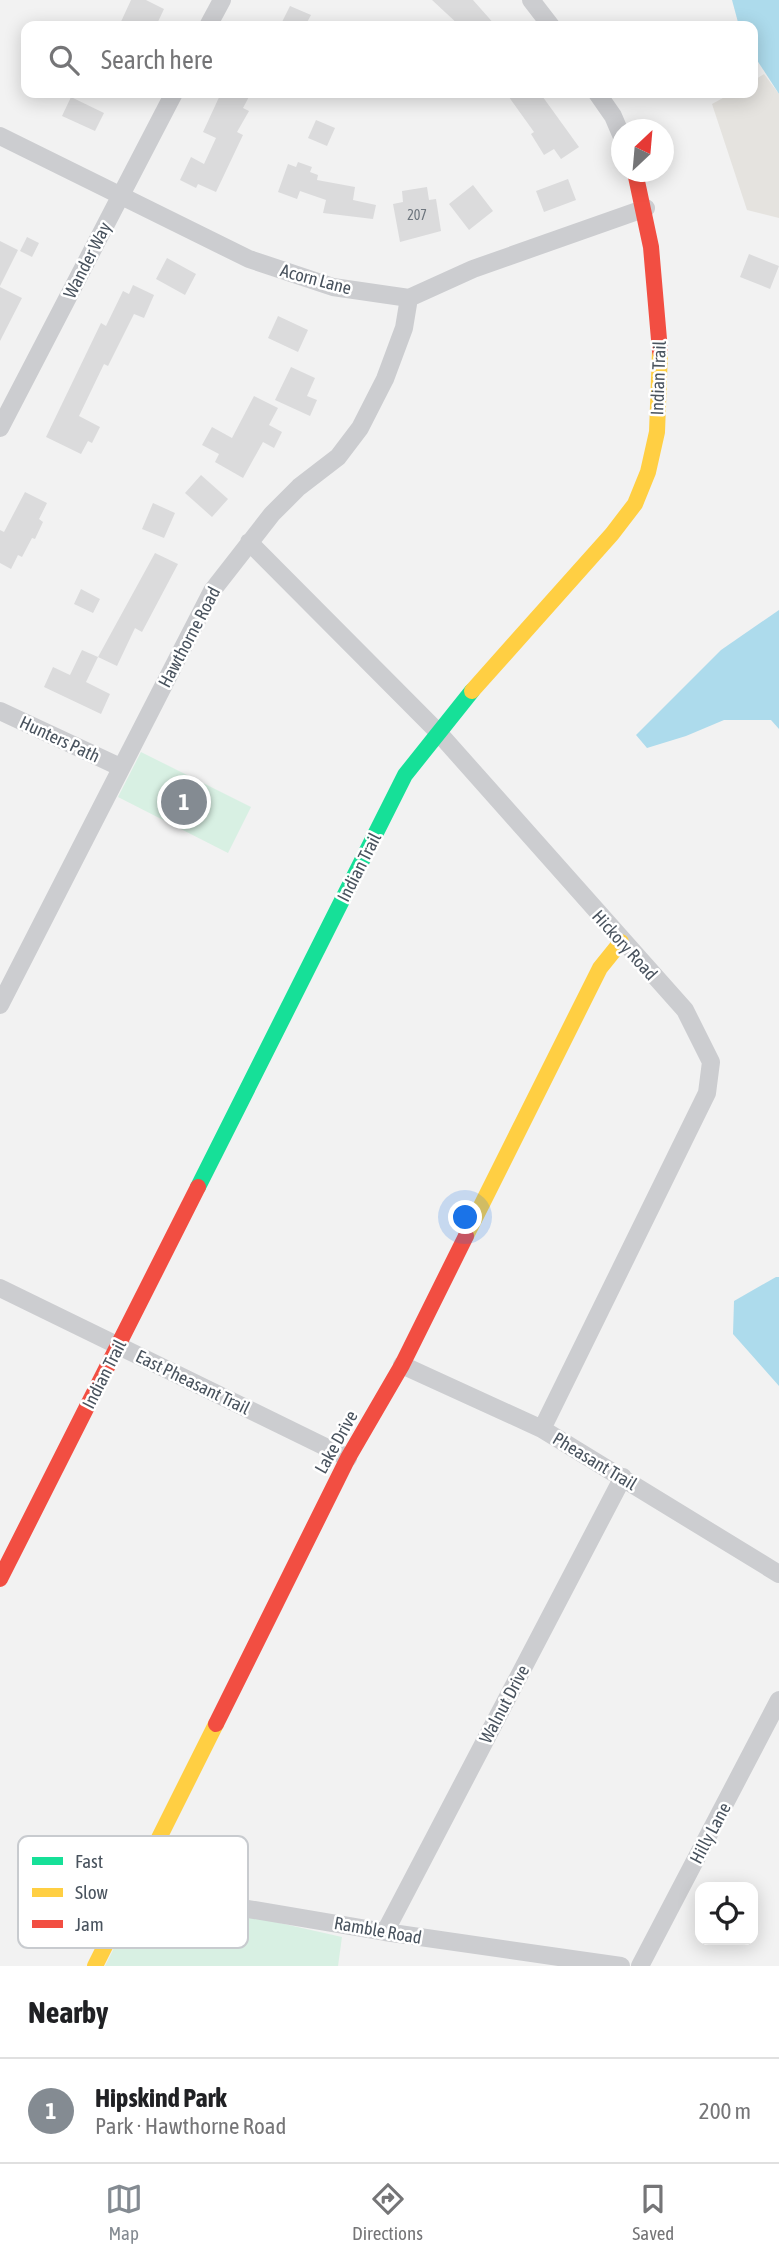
<!DOCTYPE html>
<meta charset="utf-8">
<style>
:root{--surface:#fff;--page:#f6f6f6;--text:#202124;--muted:#757577;--line:#e0e0e0;--accent:#848b92}
body{margin:0;font-family:"Asap Condensed",sans-serif;background:var(--page);color:var(--text)}
.controls{position:absolute;right:21px;bottom:21px;display:grid;overflow:hidden;border-radius:14px;box-shadow:0 4px 18px #0003}
.controls button{width:63px;height:63px;display:grid;place-items:center;padding:0;border:0;border-bottom:2px solid var(--line);background:var(--surface);color:var(--text);font:35px sans-serif}
.compass{position:absolute;left:611px;top:119px;width:63px;height:63px;border-radius:50%;background:var(--surface);box-shadow:0 4px 18px #0003;rotate:26deg}
.you{position:absolute;left:466px;top:1218px;width:24px;height:24px;margin:-18px;border:5px solid #fff;border-radius:50%;background:#1a73e8;box-shadow:0 0 0 10px #1a73e833}
.badge{display:grid;place-items:center;width:46px;height:46px;border-radius:50%;background:var(--accent);color:#fff;font-size:23px;font-weight:700}
.pin{position:absolute;translate:-50% -50%;border:4px solid #fff;box-shadow:0 2px 7px #0006}
.list{margin:0;padding:0;list-style:none}
h2{display:flex;justify-content:space-between;align-items:center;height:91px;margin:0;padding:0 28px;font-size:30px}
h2 small{font-size:23px;font-weight:400;color:var(--muted)}
.list li{display:grid;grid-template-columns:46px 1fr auto;gap:21px;align-items:center;box-sizing:border-box;height:105px;padding:0 28px;border-top:2px solid var(--line)}
.list b{display:block;font-size:26px;white-space:nowrap}
.list p{margin:0;font-size:23px;white-space:nowrap;color:var(--muted)}
.list em{font-size:23px;font-style:normal;color:var(--muted)}
.icon{flex:none;width:38px;height:38px;fill:none;stroke:currentColor;stroke-width:2;stroke-linecap:round;stroke-linejoin:round}
.map{position:relative;flex:none;width:779px;height:1966px;overflow:hidden}
.search{position:absolute;background:var(--surface);box-shadow:0 4px 18px #0003;left:21px;right:21px;top:21px;height:77px;display:flex;align-items:center;gap:18px;box-sizing:border-box;padding:0 24px;border-radius:14px;color:var(--muted);font-size:26px}
.sheet{height:196px;background:var(--surface)}
nav{display:flex;justify-content:space-around;align-items:center;box-sizing:border-box;height:98px;border-top:2px solid var(--line);background:var(--surface);font-size:19px;color:var(--muted)}
nav a{display:grid;justify-items:center;gap:4px}
nav .on{color:var(--accent)}
.map>svg:first-child{display:block}
</style>
<div class="map">
<svg width="779" height="1966" viewBox="0 0 779 1966">
<rect width="100%" height="100%" fill="#f2f2f2"/>
<path fill="#d8f0e3" d="M141,752L251,807L228,853L118,797Z
M142,1892L342,1937L338,1966H105Z"/>
<path fill="#e5e3df" d="M764,74L779,94V218L747,210L712,104L732,93H753V81Z"/>
<path fill="#addbec" d="M732,0H779V94L753,54V26H739Z
M779,610V729L771,720H724L686,736L647,748L636,735L721,650Z
M776,1277H779V1386L733,1334L734,1301Z"/>
<path fill="#dbdbdc" d="M131,0H146L164,9L156,26H119Z
M432,0H473L496,26H460Z
M290,6L311,15L305,26H280Z
M221,93H251L243,108L249,111L237,132L243,135L216,192L198,184L196,188L180,180L191,157L204,164L216,138L203,132Z
M506,93H540L579,147L561,159L554,149L544,155L531,134L534,132Z
M71,97L104,113L95,131L62,116Z
M316,120L335,128L327,146L308,138Z
M298,162L312,167L310,172L318,175L317,180L355,187L353,200L376,205L373,219L323,213L326,200L300,191L297,199L278,192L288,164L296,167Z
M568,179L576,200L544,212L536,191Z
M473,185L493,211L469,230L449,204Z
M427,187L429,200L436,199L441,231L400,242L393,204L403,202L402,191Z
M27,237L39,243L32,257L20,251Z
M0,241L18,250L0,286Z
M749,254L779,266L770,289L740,277Z
M167,258L196,274L185,295L156,279Z
M133,285L154,295L144,318L134,314L108,366L104,364L79,416L100,427L92,443L88,441L81,454L46,437L101,323L106,326L123,291L129,294Z
M0,287L22,298L0,341Z
M278,316L308,330L298,352L268,338Z
M291,367L315,378L307,396L317,400L310,416L275,400Z
M254,396L278,408L269,425L282,432L274,448L263,442L243,478L215,462L219,454L202,445L212,427L232,438Z
M201,475L228,499L212,517L185,493Z
M25,492L47,503L39,519L43,522L35,539L32,538L22,557L18,555L11,569L0,563V530L4,532Z
M153,503L175,513L164,538L142,529Z
M155,553L178,564L142,632L135,628L117,666L98,657Z
M81,589L100,599L93,613L74,604Z
M82,650L98,657L86,682L110,694L101,714L44,687L53,667L70,675Z"/>
<g fill="none" stroke-linecap="round" stroke-linejoin="round">
<path stroke="#cccdd0" stroke-width="18" d="M531,0L551,26
M208,26L222,0
M597,93L613,116L622,137
M0,136L249,259L333,287L409,298L473,269L646,208
M0,428L174,93
M249,542L437,731L685,1010L711,1062L707,1093L542,1429
M0,711L120,767
M0,1005L212,591L272,514L299,487L338,457L360,428L385,379L404,328L409,298
M0,1288L348,1458
M402,1365L542,1429L779,1574
M139,1879L207,1902L385,1932L621,1966
M385,1932L623,1477
M640,1966L779,1700"/>
<path stroke="#16e098" stroke-width="16" d="M198,1187L405,775L472,691"/>
<path stroke="#ffcf43" stroke-width="16" d="M472,691L612,534L635,504L648,472L657,432L660,351
M466,1236L600,968L621,942
M95,1966L216,1724"/>
<path stroke="#f24e42" stroke-width="16" d="M635,172L651,247L660,351
M0,1579L198,1187
M216,1724L348,1458L402,1365L466,1236"/>
</g>
<g text-anchor="middle" dominant-baseline="central" stroke-width="5" stroke-linejoin="round" paint-order="stroke">
<g font-size="14" fill="#6e767e">
<text x="417" y="215">207</text>
</g>
<g font-size="18" fill="#49535e" stroke="#fff">
<text transform="translate(87 260) rotate(-63)">Wander Way</text>
<text transform="translate(316 279) rotate(15)">Acorn Lane</text>
<text transform="translate(658 378) rotate(-88)">Indian Trail</text>
<text transform="translate(189 637) rotate(-62)">Hawthorne Road</text>
<text transform="translate(60 739) rotate(25)">Hunters Path</text>
<text transform="translate(359 867) rotate(-63)">Indian Trail</text>
<text transform="translate(625 945) rotate(48)">Hickory Road</text>
<text transform="translate(104 1374) rotate(-63)">Indian Trail</text>
<text transform="translate(193 1382) rotate(26)">East Pheasant Trail</text>
<text transform="translate(336 1442) rotate(-61)">Lake Drive</text>
<text transform="translate(595 1461) rotate(31)">Pheasant Trail</text>
<text transform="translate(504 1704) rotate(-62)">Walnut Drive</text>
<text transform="translate(710 1833) rotate(-62)">Hilly Lane</text>
<text transform="translate(378 1930) rotate(10)">Ramble Road</text>
</g>
</g>
<rect x="18" y="1836" width="230" height="112" rx="10" fill="#fff" stroke="#c8cbcf" stroke-width="2"/>
<rect x="32" y="1857" width="31" height="8" fill="#16e098"/>
<rect x="32" y="1888" width="31" height="9" fill="#ffcf43"/>
<rect x="32" y="1920" width="31" height="8" fill="#f24e42"/>
<g font-size="19" fill="#49535e">
<text x="75" y="1868">Fast</text>
<text x="75" y="1899">Slow</text>
<text x="75" y="1931">Jam</text>
</g>
</svg>
<div class="controls">
<button><svg class="icon" aria-label="locate" viewBox="0 0 24 24"><circle cx="12" cy="12" r="6"/><path d="M12 2v4M12 18v4M2 12h4M18 12h4"/></svg></button>
</div>
<svg class="compass" viewBox="-18 -18 36 36"><path d="M0-13l5 13h-10z" fill="#e53935"/><path d="M0 13l5-13h-10z" fill="#757577"/></svg>
<div class="you"></div>
<div class="pin badge" style="left:184px;top:802px">1</div>
<div class="search"><svg class="icon" aria-label="search" viewBox="0 0 24 24"><circle cx="10" cy="10" r="6"/><path d="M15 15l6 6"/></svg>Search here</div>
</div>
<section class="sheet">
<h2>Nearby<small></small></h2>
<ul class="list">
<li><span class="badge">1</span><div><b>Hipskind Park</b><p>Park · Hawthorne Road</p></div><em>200 m</em></li>
</ul>
</section>
<nav>
<a class="on"><svg class="icon" aria-label="map" viewBox="0 0 24 24"><path d="M3 6l6-2 6 2 6-2v14l-6 2-6-2-6 2zM9 4v14M15 6v14"/></svg>Map</a>
<a><svg class="icon" aria-label="directions" viewBox="0 0 24 24"><path d="M12 3l9 9-9 9-9-9zM9 14v-3h6M13 9l2 2-2 2"/></svg>Directions</a>
<a><svg class="icon" aria-label="saved" viewBox="0 0 24 24"><path d="M7 4h10v16l-5-4-5 4z"/></svg>Saved</a>
</nav>
